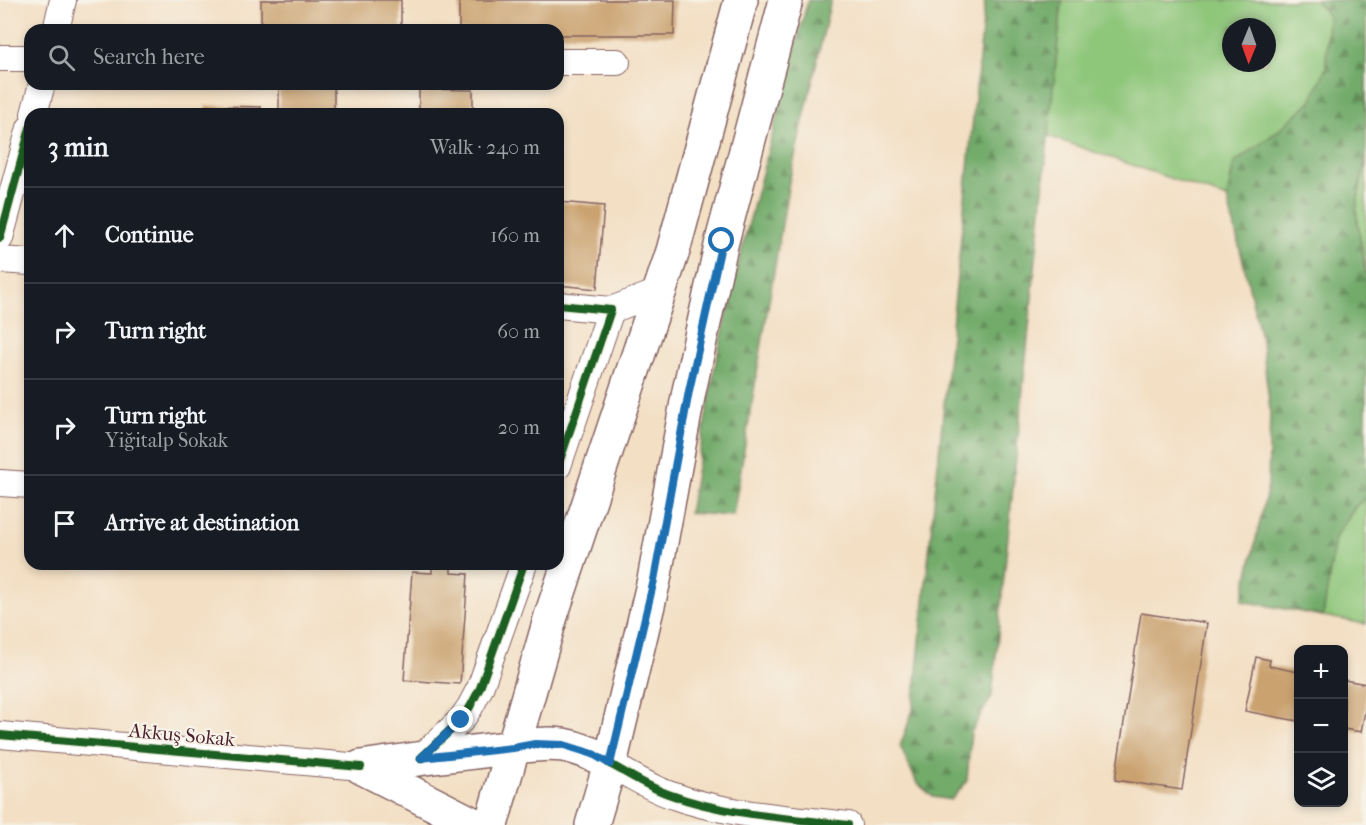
<!DOCTYPE html>
<meta charset="utf-8">
<style>
:root{--surface:#171b24;--page:#242831;--text:#f1f3f6;--muted:#9ea1a6;--line:#363941}
body{margin:0;font-family:"IM FELL French Canon",serif;background:var(--page);color:var(--text)}
.controls{position:absolute;right:18px;bottom:18px;display:grid;overflow:hidden;border-radius:12px;box-shadow:0 3px 9px #0003}
.controls button{width:54px;height:54px;display:grid;place-items:center;padding:0;border:0;border-bottom:2px solid var(--line);background:var(--surface);color:var(--text);font:30px sans-serif}
.compass{position:absolute;left:1222px;top:18px;width:54px;height:54px;border-radius:50%;background:var(--surface);box-shadow:0 3px 9px #0003;rotate:181deg}
.stop{position:absolute;width:18px;height:18px;margin:-14px;border:4px solid #1f6fb2;border-radius:50%;background:#fff}
.stop.end{background:#1f6fb2;border-color:#fff;box-shadow:0 2px 6px #0008}
.list{margin:0;padding:0;list-style:none}
h2{display:flex;justify-content:space-between;align-items:center;height:78px;margin:0;padding:0 24px;font-size:26px}
h2 small{font-size:20px;font-weight:400;color:var(--muted)}
.list li{display:grid;grid-template-columns:39px 1fr auto;gap:18px;align-items:center;box-sizing:border-box;height:96px;padding:0 24px;border-top:2px solid var(--line)}
.list b{display:block;font-size:22px;white-space:nowrap}
.list p{margin:0;font-size:20px;white-space:nowrap;color:var(--muted)}
.list em{font-size:20px;font-style:normal;color:var(--muted)}
.icon{flex:none;width:33px;height:33px;fill:none;stroke:currentColor;stroke-width:2;stroke-linecap:round;stroke-linejoin:round}
.map{position:relative;flex:none;width:1366px;height:825px;overflow:hidden}
.search{position:absolute;background:var(--surface);box-shadow:0 3px 9px #0003;left:24px;top:24px;width:540px;height:66px;display:flex;align-items:center;gap:15px;box-sizing:border-box;padding:0 21px;border-radius:18px;color:var(--muted);font-size:22px}
.panel{position:absolute;background:var(--surface);box-shadow:0 3px 9px #0003;left:24px;top:108px;width:540px;height:462px;border-radius:18px}
.map>svg:first-child{display:block}
</style>
<div class="map">
<svg width="1366" height="825" viewBox="0 0 1366 825">
<defs>
<pattern id="forest-firs" width="22" height="20" patternUnits="userSpaceOnUse" patternTransform="scale(1.5)"><rect width="22" height="20" fill="#72ab6a"/><path d="M5 1l3.5 6h-7zM16 11l3.5 6h-7z" fill="#608b57"/></pattern>
</defs>
<rect width="100%" height="100%" fill="#f7f3e8"/>
<filter id="ink" filterUnits="userSpaceOnUse"><feTurbulence type="fractalNoise" baseFrequency=".0167" numOctaves="2"/><feDisplacementMap in="SourceGraphic" scale="12" xChannelSelector="R" yChannelSelector="G"/><feConvolveMatrix kernelMatrix="1 2 1 2 8 2 1 2 1" color-interpolation-filters="sRGB"/></filter>
<filter id="wash" filterUnits="userSpaceOnUse"><feTurbulence type="fractalNoise" baseFrequency=".008" numOctaves="4" result="noise"/><feDisplacementMap in="SourceGraphic" scale="24" xChannelSelector="R" yChannelSelector="G"/><feGaussianBlur stdDeviation="1.35" result="paint"/><feColorMatrix in="noise" values="0 0 0 0 0 0 0 0 0 0 0 0 0 0 0 0 0 1.4 0 .05"/><feComposite in="paint" operator="in"/></filter>
<g filter="url(#wash)">
<rect width="100%" height="100%" fill="#f3dfc4"/>
<path fill="#8ec67a" stroke="#6c7252" stroke-width="1.5" fill-rule="evenodd" d="M1062,0H1316L1328,16L1326,68L1311,101L1278,131L1234,163L1227,198L1048,136ZM1231,27H1267V63H1231Z
M1366,156V276L1356,210Z
M1366,497V624L1323,616L1335,538L1356,506Z"/>
<path fill="url(#forest-firs)" stroke="#5e654a" stroke-width="1.5" d="M808,0H831L789,182L733,516L689,513L715,366L737,268Z
M985,0H1062L992,696L971,732L967,781L951,800L933,797L917,783L900,746L913,710Z
M1316,0H1366V156L1356,210L1366,276V497L1356,506L1335,538L1323,616L1242,601L1268,486L1270,411L1262,343L1242,257L1227,198L1234,163L1278,131L1311,101L1326,68L1328,16Z"/>
<g id="blocks">
<path fill="#caa26f" d="M261,0H401V30H261Z
M459,0H675L674,35H558V30H459Z
M279,86L334,87V114H279Z
M419,89L473,90V114H419Z
M206,106L261,107V114H206Z
M558,202L604,206L597,289L558,285Z
M432,565L451,567V573L468,574L460,684L404,680L412,572L432,573Z
M1141,613L1207,623L1182,790L1115,780Z
M1256,657L1270,660L1269,666L1298,672V721L1245,711Z
M1344,680L1366,684V706L1361,732L1344,729Z"/>
</g>
</g>
<g filter="url(#ink)">
<use href="#blocks" fill-opacity="0" stroke="#856261" stroke-width="1.5"/>
<g fill="none" stroke-linecap="round" stroke-linejoin="round">
<defs>
<path id="minor" d="M56,30L63,0
M0,58H30
M558,62H617
M34,114L42,84
M0,238L30,128
M0,260L30,262
M558,305L611,310L558,466
M611,310L661,291
M0,483L30,485
M0,735L361,767
M421,758L461,720L470,707L480,688L524,564
M610,764C630,775 650,788 671,795C725,815 790,818 848,825"/>
<path id="major" d="M361,767C407,760 453,754 499,749C520,747 541,742 563,745C580,748 596,755 610,764
M361,767L475,825
M491,825L551,616L673,251L741,0
M592,825L610,764L654,580L689,391L722,241L786,0"/>
</defs>
<use href="#minor" stroke="#856261" stroke-width="28"/>
<use href="#major" stroke="#856261" stroke-width="36"/>
<use href="#minor" stroke="#fff" stroke-width="26"/>
<use href="#major" stroke="#fff" stroke-width="33"/>
<defs>
<path id="cycleway" d="M0,238L30,128
M558,305L611,310L558,466
M0,735L361,767
M421,758L461,720L470,707L480,688L524,564
M610,764C630,775 650,788 671,795C725,815 790,818 848,825"/>
</defs>
<use href="#cycleway" stroke="#f7f3e8" stroke-width="11"/>
<use href="#cycleway" stroke="#1b5e20" stroke-width="8"/>
</g>
</g>
<g fill="none" stroke-linecap="round" stroke-linejoin="round" filter="url(#ink)">
<path stroke="#1f6fb2" stroke-width="8" d="M461,720L421,758L513,748L535,744L564,745L593,754L610,764L654,580L689,391L722,241"/>
</g>
<g text-anchor="middle" dominant-baseline="central" stroke-width="4.5" stroke-linejoin="round" paint-order="stroke">
<g font-size="20" fill="#4a1f2b" stroke="#f7f3e8">
<text transform="translate(182 735) rotate(5)">Akkuş Sokak</text>
</g>
</g>
</svg>
<div class="controls">
<button>+</button>
<button>−</button>
<button><svg class="icon" aria-label="layers" viewBox="0 0 24 24"><path d="M12 4l9 5-9 5-9-5zM3 14l9 5 9-5"/></svg></button>
</div>
<svg class="compass" viewBox="-18 -18 36 36"><path d="M0-13l5 13h-10z" fill="#e53935"/><path d="M0 13l5-13h-10z" fill="#9ea1a6"/></svg>
<div class="stop" style="left:722px;top:241px"></div>
<div class="stop end" style="left:461px;top:720px"></div>
<div class="search"><svg class="icon" aria-label="search" viewBox="0 0 24 24"><circle cx="10" cy="10" r="6"/><path d="M15 15l6 6"/></svg>Search here</div>
<section class="panel">
<h2>3 min<small>Walk · 240 m</small></h2>
<ul class="list">
<li><svg class="icon" aria-label="ahead" viewBox="0 0 24 24"><path d="M12 20V5M6 11l6-6 6 6"/></svg><div><b>Continue</b></div><em>160 m</em></li>
<li><svg class="icon" aria-label="right" viewBox="0 0 24 24"><path d="M7 20v-9h11M14 6l5 5-5 5"/></svg><div><b>Turn right</b></div><em>60 m</em></li>
<li><svg class="icon" aria-label="right" viewBox="0 0 24 24"><path d="M7 20v-9h11M14 6l5 5-5 5"/></svg><div><b>Turn right</b><p>Yiğitalp Sokak</p></div><em>20 m</em></li>
<li><svg class="icon" aria-label="arrive" viewBox="0 0 24 24"><path d="M6 21V4h12l-3 4 3 4H6"/></svg><div><b>Arrive at destination</b></div></li>
</ul>
</section>
</div>
